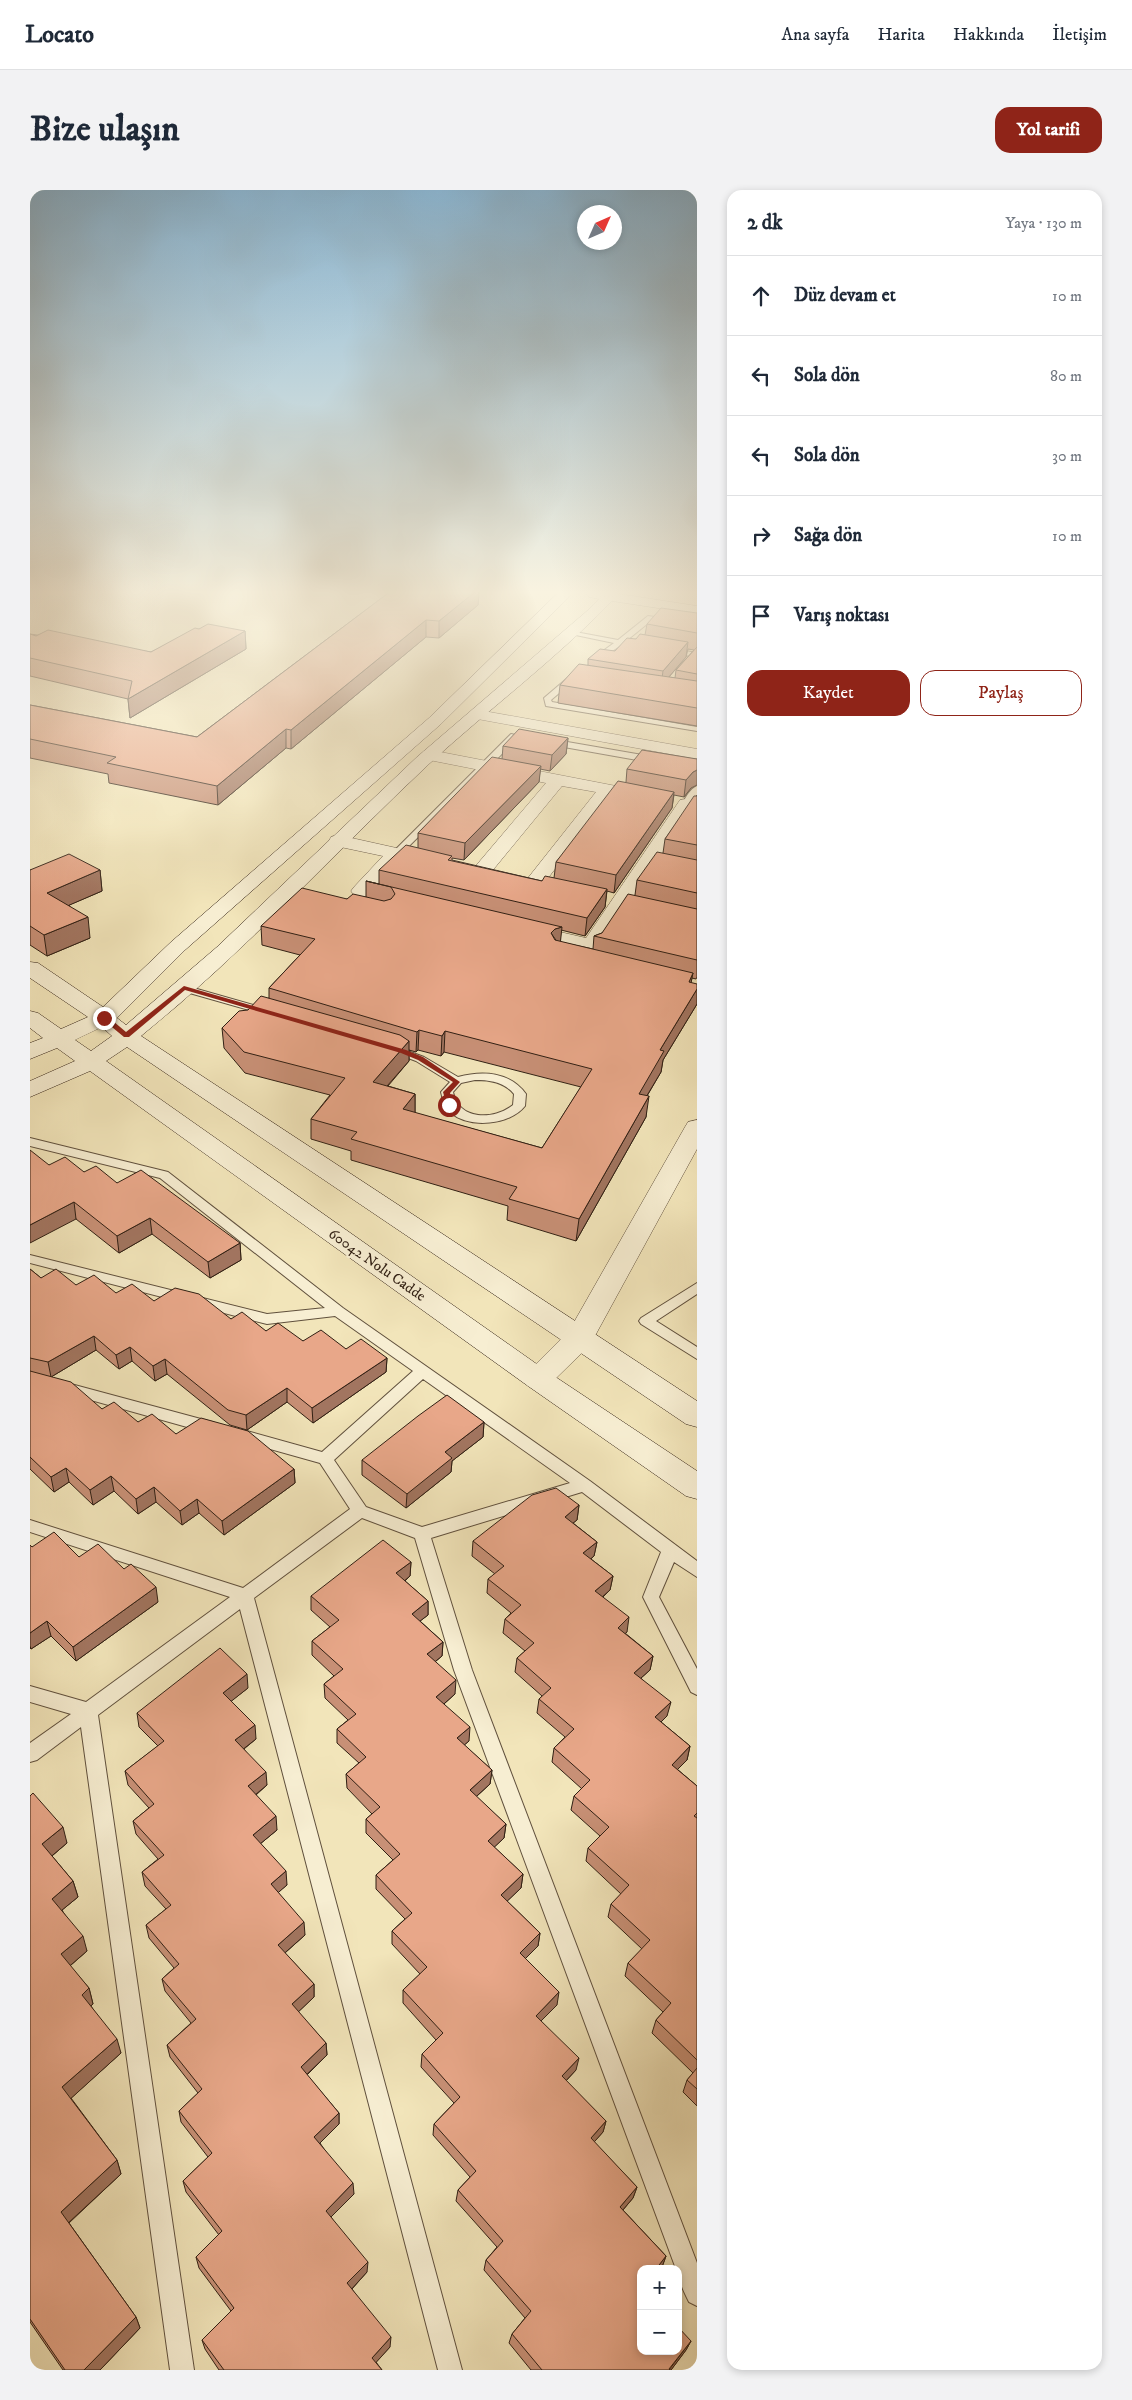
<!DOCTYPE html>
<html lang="tr">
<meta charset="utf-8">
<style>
:root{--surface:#fff;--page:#f2f2f3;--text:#1f2937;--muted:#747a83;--line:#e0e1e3;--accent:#8f2418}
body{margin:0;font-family:"IM FELL DW Pica",serif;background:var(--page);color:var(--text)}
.controls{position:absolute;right:15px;bottom:15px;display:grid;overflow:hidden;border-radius:10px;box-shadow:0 2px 8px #0003}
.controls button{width:45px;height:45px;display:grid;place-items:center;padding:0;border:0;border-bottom:1px solid var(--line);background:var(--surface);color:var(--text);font:25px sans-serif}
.compass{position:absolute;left:547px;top:15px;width:45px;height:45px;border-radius:50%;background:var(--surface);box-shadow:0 2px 8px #0003;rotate:45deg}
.stop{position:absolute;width:15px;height:15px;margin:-11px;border:4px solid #8f2418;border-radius:50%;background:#fff}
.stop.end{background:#8f2418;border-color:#fff;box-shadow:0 1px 5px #0008}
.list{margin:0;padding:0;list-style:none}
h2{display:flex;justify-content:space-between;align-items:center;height:65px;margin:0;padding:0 20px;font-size:21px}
h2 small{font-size:16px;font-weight:400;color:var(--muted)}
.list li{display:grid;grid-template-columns:32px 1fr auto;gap:15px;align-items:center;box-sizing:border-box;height:80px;padding:0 20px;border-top:1px solid var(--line)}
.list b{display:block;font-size:19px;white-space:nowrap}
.list em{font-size:16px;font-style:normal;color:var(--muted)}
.actions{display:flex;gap:10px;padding:15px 20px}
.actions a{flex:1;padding:11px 0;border:1px solid var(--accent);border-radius:15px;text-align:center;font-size:18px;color:var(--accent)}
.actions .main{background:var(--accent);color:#fff}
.icon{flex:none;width:28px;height:28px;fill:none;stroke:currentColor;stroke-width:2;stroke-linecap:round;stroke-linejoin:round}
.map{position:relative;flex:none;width:667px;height:2180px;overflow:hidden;border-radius:15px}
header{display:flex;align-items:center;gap:30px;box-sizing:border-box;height:70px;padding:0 25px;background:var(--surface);border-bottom:1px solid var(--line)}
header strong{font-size:24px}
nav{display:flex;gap:28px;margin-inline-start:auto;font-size:18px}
.intro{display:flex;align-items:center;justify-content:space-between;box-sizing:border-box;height:120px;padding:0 30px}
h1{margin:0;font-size:35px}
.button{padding:12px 22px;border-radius:15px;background:var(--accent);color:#fff;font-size:18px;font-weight:700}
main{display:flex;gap:30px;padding:0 30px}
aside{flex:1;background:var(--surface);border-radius:15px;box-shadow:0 2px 8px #0003}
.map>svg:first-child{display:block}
</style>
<header>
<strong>Locato</strong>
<nav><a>Ana sayfa</a><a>Harita</a><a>Hakkında</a><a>İletişim</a></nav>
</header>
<div class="intro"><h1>Bize ulaşın</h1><a class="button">Yol tarifi</a></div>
<main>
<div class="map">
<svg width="667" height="2180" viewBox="0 0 667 2180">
<rect width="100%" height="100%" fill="#f2e5ba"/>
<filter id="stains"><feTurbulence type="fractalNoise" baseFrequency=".004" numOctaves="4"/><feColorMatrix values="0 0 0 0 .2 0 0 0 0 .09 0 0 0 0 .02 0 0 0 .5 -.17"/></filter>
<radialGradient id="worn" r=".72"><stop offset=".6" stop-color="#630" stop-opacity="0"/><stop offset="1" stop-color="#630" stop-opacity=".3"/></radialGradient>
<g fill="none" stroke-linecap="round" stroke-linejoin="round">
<defs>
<path id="lane" d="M618,426L667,433V437L622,430L596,451L598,455H591L565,473H562V469L584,453L536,443L540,441L588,450Z
M638,458L667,463V467L635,462L634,460Z
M541,485L548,487L521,510L522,512L667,537V541L516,516L514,508Z
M481,544L490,546L370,665H364V661Z
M520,549L624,567L628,570L624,573L517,554V550Z
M667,596V605L659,616H653C652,611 661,598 667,596Z
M153,795L241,820L243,822L237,825L149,800V796Z
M361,855L394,867L428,887C453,880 480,882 496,904L495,916C480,935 440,939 421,923C414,917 413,910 411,902L420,892L386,871L357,860V856ZM445,890C460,890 474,892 484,904L483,915C464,930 429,931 423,902L431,893Z
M0,948L138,982L313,1118L560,1291L667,1371V1387L644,1372L629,1407L667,1479V1505L661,1502L613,1407L631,1362L552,1302L401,1348L442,1480L667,2073V2116L659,2112C654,2102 648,2090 648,2079H646L424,1480L385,1348L332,1328L224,1408L432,2180H408L210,1419L68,1525L164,2180H140L51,1537L7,1570L0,1572V1553L41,1524L0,1512V1496L56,1512L200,1407L0,1342V1330L213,1398L320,1319L290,1273L208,1250L205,1246L208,1242L213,1240L292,1262L383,1181L305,1126L237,1134L0,1073V1065L237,1124L295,1118L130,988L0,956ZM393,1189L540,1293L392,1337L336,1317L304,1270Z
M667,1093V1104L626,1131L667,1157V1169L611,1134L609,1131L611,1128Z
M0,1183L182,1232L187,1234L190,1238L187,1242L182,1244L0,1193Z"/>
<path id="street" d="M448,520L667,559V569L442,528L440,525L442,522Z
M400,560L617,602L623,603L626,607L623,611L617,612L582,606L511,697H497L494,693L566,602L532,596L458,686H444L441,682L444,678L516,593L394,569L391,565L394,561Z
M656,609L662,610L665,614L568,760L561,762L488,744L485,740L488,736L495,734L556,748L650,610Z
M308,645L389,663L392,667L389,671L382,673L371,670L344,698L380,707L383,711L380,715L373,717L324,705L321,701L324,697L353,666L301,655L299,651L301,647Z
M667,930V959L560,1155L518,1196L508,1200L498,1196L493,1189L498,1182L539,1141L655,937L658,932Z"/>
<path id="secondary" d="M530,401H545L411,534L155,760L87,828L96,835L187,757L387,567L557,421L569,409L559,407L557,404L559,401H591L589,404L667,416V424L582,411C525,470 459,519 399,574C303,664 214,763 111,846L667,1211V1237L656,1234L97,857L76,871L518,1182L667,1281V1309L656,1306L498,1196L60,881L0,907V891L45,871L27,858L0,869V853L13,848L0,838V821L8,823L31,839L58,827L0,788V772L8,773L73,817L141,752L399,528ZM72,837L82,846L61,861L45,850Z"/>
</defs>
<use href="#lane" stroke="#60503d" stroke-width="2"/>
<use href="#street" stroke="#60503d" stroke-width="1"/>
<use href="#secondary" stroke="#301f13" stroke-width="1"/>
<use href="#lane" fill="#f7eed2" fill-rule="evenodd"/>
<use href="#street" fill="#f7eed2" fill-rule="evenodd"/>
<use href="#secondary" fill="#f7eed2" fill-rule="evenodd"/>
</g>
<path fill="#c89076" stroke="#301f13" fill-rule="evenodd" d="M361,401H449L448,415L409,448L396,447L261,559L256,558L188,615L79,593L78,584L0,568V515L167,547Z
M667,423V536L528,513L530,495L558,475V469L585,461L606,449L615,445L617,434ZM658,459L664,460L646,480L645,488L639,487L656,467Z
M169,439L215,441L216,459L100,528L98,509L0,486V444L121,462Z
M538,548L536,564L520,581L510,579L509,592L434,670L422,668V670L512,691L524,688L526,672L596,592L597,579L667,569L661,598L654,607L644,605L642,618L584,703L577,701L575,717L555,746L531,740L530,752L563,759L564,746L572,743L605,705L607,690L633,663L635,649L667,605V787L666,789L662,788L661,792L667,814L633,870L631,882L617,906L616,927L546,1051L477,1030L478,1016L321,970V961L281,949V929L300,905L215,883L194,858L192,838L218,820L239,808V798L270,765L232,755L231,736L317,709L336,707V691L349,694V680L388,658V643L472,569L473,556ZM379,860L386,862L388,860L411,866L414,862L551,897L512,958L385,923V904L358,896L379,871Z
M0,680H70L72,701L39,715L60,748L17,766L0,755Z
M19,975L54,982L87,993L210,1053L211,1070L180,1088L122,1044L89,1063L46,1029Z
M0,1079L11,1088L124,1111L201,1129L236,1141L273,1151L316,1159L357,1168L356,1182L283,1233L257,1212L217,1240L200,1235L137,1184L125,1191L102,1171L89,1179L66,1160L21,1187L72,1219L108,1232L146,1244L264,1279L265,1293L194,1345L169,1323L152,1335L126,1312L108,1324L84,1301L63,1315L39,1292L24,1302L0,1279Z
M454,1232L453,1247L422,1271L421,1282L376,1318L332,1285V1270Z
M549,1315L547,1330L543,1333L567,1352L564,1366L561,1369L583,1386L580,1400L573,1407L597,1442L595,1443L623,1466L620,1480L611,1488L637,1526L631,1532L660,1556L657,1570L647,1579L667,1596V1916L653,1902L657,1890L663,1883L622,1843L626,1830L633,1822L595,1786L598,1773L612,1759L578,1727L581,1714L591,1704L556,1671L558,1658L570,1646L541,1620L544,1606L552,1599L522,1572L524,1558L535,1547L507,1523L509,1509L512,1506L485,1482L487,1468L495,1461L473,1443L475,1429L481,1423L457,1403L458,1389L465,1384L442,1366L443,1351Z
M0,1355L2,1357L49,1367L128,1412L46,1471L21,1446L1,1459L0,1458Z
M381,1372L380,1386L375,1391L398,1411V1425L390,1431L413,1452L412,1466L405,1472L425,1504L414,1514L439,1551L434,1555L462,1580L460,1594L446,1607L476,1634L474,1648L464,1657L493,1684L491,1698L477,1711L510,1743L508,1756L495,1769L527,1815L511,1831L546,1880L536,1891L576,1931L573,1942L564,1952L607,1997L603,2008L593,2020L636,2066L632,2077L630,2079H611V2161L661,2151L656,2160L641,2180H501L479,2153L482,2144L495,2128L454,2080L456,2070L467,2057L426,2011L428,2000L440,1987L403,1945L404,1934L424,1913L391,1877L392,1864L406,1850L373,1813V1800L390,1784L362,1754V1741L375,1729L346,1699V1685L363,1670L336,1643V1629L342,1624L317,1598L316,1584L329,1573L307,1553V1539L318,1530L295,1508L294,1494L304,1486L282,1465V1451L300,1437L281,1420V1406Z
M218,1498L201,1511L226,1549L214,1559L237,1595L226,1605L247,1640L230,1654L257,1695L248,1702L275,1745L255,1763L284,1794V1807L268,1822L296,1853L297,1865L277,1885L309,1923V1934L290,1953L324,2004L301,2027L337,2082L322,2099L360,2157L346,2172L352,2180H189L175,2159L172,2150L201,2121L169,2078L166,2067L189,2045L156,2002L153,1991L178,1967L151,1932L149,1921L168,1903L140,1867L137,1855L161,1833L135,1801L132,1789L144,1778L119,1748L116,1735L136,1719L115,1696L112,1682L128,1669L106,1644L103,1631L119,1618L98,1595L95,1581L128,1556L109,1537L107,1523Z
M0,1606L37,1653L22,1666L43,1691L48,1707L32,1720L57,1761L40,1776L59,1798L63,1814L61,1816L91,1863L41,1908L87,1970L91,1984L39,2033L106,2127L110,2138L70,2180H33L0,2132Z"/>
<path fill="#a27560" stroke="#301f13" d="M446,401H449L448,415L409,448V431Z
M396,430V447L261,559V540Z
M215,441L216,459L100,528L98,509Z
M658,452L656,467L631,496L633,481Z
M256,539V558L188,615L187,596Z
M538,548L536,564L520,581L522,565Z
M511,576L509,592L434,670L435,653Z
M667,580V595L661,598L654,607L656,590L663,582Z
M644,602L642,618L584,703L586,685Z
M70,680L72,701L21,723L17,703Z
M577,699L575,717L555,746L557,728Z
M58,727L60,748L17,766L14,745Z
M532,737L530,756L521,743L525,739Z
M663,783L659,803V792Z
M667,799V814L633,870L631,882L606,924L609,904L630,860Z
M389,840L388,860L386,862L387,842Z
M415,841L414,862L411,866L412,846Z
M379,851V871L343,912V892Z
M385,904V924L373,919Z
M619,906L616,927L546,1051L549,1029Z
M44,1012L46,1029L0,1053V1035Z
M120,1028L122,1044L89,1063L87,1046Z
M210,1053L211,1070L180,1088L178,1072Z
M64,1146L66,1160L21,1187L18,1172Z
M100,1157L102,1171L89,1179L86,1165Z
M357,1168L356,1182L283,1233L282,1218Z
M135,1169L137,1184L125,1191L123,1176Z
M257,1198V1212L217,1240L216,1225Z
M454,1232L453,1247L422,1271L421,1282L376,1318L377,1304L415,1262Z
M36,1278L39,1292L24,1302L21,1287Z
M264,1279L265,1293L194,1345L192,1331Z
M81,1286L84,1301L63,1315L60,1300Z
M124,1297L126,1312L108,1324L106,1309Z
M167,1309L169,1323L152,1335L150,1321Z
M549,1315L547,1330L533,1341L535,1327Z
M567,1352L564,1366L551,1377L553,1363Z
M381,1372L380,1386L366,1398V1383Z
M583,1386L580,1400L563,1415L565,1401Z
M126,1397L128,1412L46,1471L43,1457Z
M398,1411V1425L381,1438L382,1424Z
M599,1427L597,1442L585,1452L588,1438Z
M17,1431L21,1446L1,1459L0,1456V1443Z
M413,1452L412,1466L396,1479L397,1464Z
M623,1466L620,1480L601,1497L604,1483Z
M217,1484L218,1498L194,1517L193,1503Z
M426,1490L425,1504L406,1521V1507Z
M641,1512L637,1526L622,1541L625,1527Z
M225,1535L226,1549L207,1564L205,1550Z
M440,1537L439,1551L426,1562L427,1548Z
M660,1556L657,1570L638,1589L642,1575Z
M462,1580L460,1594L438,1614L440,1600Z
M236,1582L237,1595L219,1610L218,1596Z
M246,1626L247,1640L224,1659L223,1645Z
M476,1634L474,1648L456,1665L458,1651Z
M33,1637L37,1653L17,1670L12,1654Z
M256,1681L257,1695L242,1708L241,1694Z
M493,1684L491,1698L469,1719L471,1705Z
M43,1691L48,1707L26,1725L22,1709Z
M274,1732L275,1745L249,1768L248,1755Z
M510,1743L508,1756L488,1776L490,1763Z
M53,1746L57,1761L35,1780L31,1764Z
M284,1794V1807L263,1827L262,1814Z
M59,1798L63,1814L56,1820L52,1805Z
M529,1802L527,1815L504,1838L506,1826Z
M87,1849L91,1863L37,1912L32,1897Z
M296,1853L297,1865L272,1889L271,1877Z
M549,1868L546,1880L529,1898L532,1886Z
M309,1923V1934L285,1958L284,1947Z
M576,1931L573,1942L558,1959L561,1948Z
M87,1970L91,1984L36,2035L31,2022Z
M323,1993L324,2004L296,2032V2021Z
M607,1997L603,2008L586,2028L590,2017Z
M636,2066L632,2077L630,2079H626Z
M338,2072L337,2082L318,2103L317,2093Z
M106,2127L110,2138L70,2180H54Z
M361,2147L360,2157L342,2177V2168Z
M661,2151L656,2160L641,2180H639Z"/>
<path fill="#e8a789" stroke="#301f13" d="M361,401H446L409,431L396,430L261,540L256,539L187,596L77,573L86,567L0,549V515L167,547Z
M631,418L667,423V443L617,434Z
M178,434L215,441L98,509L102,491L0,468V444L6,446L18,440L121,462L165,438L169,439Z
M610,444L658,452L633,481L558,469L570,459L585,461L597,448L606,449Z
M667,457V484L646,480Z
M549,474L667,491V518L530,495Z
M489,539L538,548L522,565L473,556Z
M612,560L667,569V580L663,582L656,590L597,579Z
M462,567L511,576L435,653L388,643Z
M588,591L644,602L586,685L526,672Z
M664,606H667V655L635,649Z
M376,655L422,666L418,670L512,691L515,686L577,699L557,728L349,680Z
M627,662L667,670V703L607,690Z
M39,664L70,680L17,703L58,727L14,745L0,736V680Z
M336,691L532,737L525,739L521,743L525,750L663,783L659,792L667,794V799L630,860L634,861L609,904L619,906L549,1029L479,1009L487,997L321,949L327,942L281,929L315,888L214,862L192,838L209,821L218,820L231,806L370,845L379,851L343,892L385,904L373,919L512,958L562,879L415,841L412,846L389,840L387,842L239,798L285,749L231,736L272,698L317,709L323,704L354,711L361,709L365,704L361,697Z
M598,704L667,719V770L564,746L572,743Z
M0,960L19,975L35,967L54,982L66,976L87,993L111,980L210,1053L178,1072L120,1028L87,1046L44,1012L0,1035Z
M0,1079L11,1088L26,1079L46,1095L64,1085L86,1103L102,1094L124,1111L145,1098L169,1104L201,1129L212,1122L236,1141L248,1133L273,1151L291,1140L316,1159L331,1149L357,1168L282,1218L257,1198L216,1225L198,1220L135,1169L123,1176L100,1157L86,1165L64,1146L18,1172L0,1168Z
M0,1181L41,1192L72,1219L84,1212L108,1232L122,1224L146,1244L171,1228L218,1241L264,1279L192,1331L167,1309L150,1321L124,1297L106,1309L81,1286L60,1300L36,1278L21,1287L0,1267Z
M417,1205L454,1232L415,1262L422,1268L377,1304L332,1270L388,1226Z
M526,1298L549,1315L535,1327L567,1352L553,1363L583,1386L565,1401L599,1427L588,1438L623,1466L604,1483L641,1512L625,1527L660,1556L642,1575L667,1596V1623L664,1626L667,1628V1870L626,1830L641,1813L598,1773L620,1750L581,1714L599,1695L558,1658L579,1637L544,1606L560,1590L524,1558L544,1539L509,1509L521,1498L487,1468L504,1453L475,1429L491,1415L458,1389L474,1376L443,1351L502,1305Z
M24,1342L49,1367L68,1354L94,1379L101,1374L126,1397L43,1457L17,1431L0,1443V1355L2,1357Z
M353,1350L381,1372L366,1383L398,1411L382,1424L413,1452L397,1464L426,1490L406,1507L440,1537L427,1548L462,1580L440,1600L476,1634L458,1651L493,1684L471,1705L510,1743L490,1763L529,1802L506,1826L549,1868L532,1886L576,1931L561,1948L607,1997L590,2017L636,2066L626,2079H611V2161H648V2137L661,2151L639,2179L640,2180H512L482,2144L501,2121L456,2070L473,2051L428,2000L446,1981L404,1934L430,1907L392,1864L413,1843L373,1800L397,1777L362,1741L382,1723L346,1685L370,1664L336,1629L350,1617L316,1584L336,1567L307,1539L326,1524L294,1494L313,1479L282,1451L309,1430L281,1406Z
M190,1458L217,1484L193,1503L225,1535L205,1550L236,1582L218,1596L246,1626L223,1645L256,1681L241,1694L274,1732L248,1755L284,1794L262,1814L296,1853L271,1877L309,1923L284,1947L323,1993L296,2021L338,2072L317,2093L361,2147L342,2168L352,2180H194L172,2150L204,2118L166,2067L192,2041L153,1991L182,1963L149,1921L172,1899L137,1855L166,1829L132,1789L149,1774L116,1735L141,1715L112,1682L134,1665L103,1631L124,1614L95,1581L134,1551L107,1523Z
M3,1603L33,1637L12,1654L43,1691L22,1709L53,1746L31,1764L59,1798L52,1805L87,1849L32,1897L87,1970L31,2022L106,2127L54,2180H35L0,2129V1606Z
M667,1878V1899L657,1890Z"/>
<linearGradient id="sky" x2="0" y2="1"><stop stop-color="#8bb8d6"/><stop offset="0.57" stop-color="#f9f3e0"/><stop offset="1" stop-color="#f9f3e0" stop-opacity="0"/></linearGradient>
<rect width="667" height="706" fill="url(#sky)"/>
<path fill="#8f2418" d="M154,796L376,860L393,867L430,892L420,903L423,915L417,916L413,902L423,892L388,870L371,863L155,800L99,847H94L71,828L77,826L96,842Z"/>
<g text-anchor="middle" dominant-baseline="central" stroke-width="4.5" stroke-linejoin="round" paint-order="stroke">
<g font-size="15" fill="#301f13" stroke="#f7eed2">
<text transform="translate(347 1075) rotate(35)">60042 Nolu Cadde</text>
</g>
</g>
<rect width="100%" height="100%" filter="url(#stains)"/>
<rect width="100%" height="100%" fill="url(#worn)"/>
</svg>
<div class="controls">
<button>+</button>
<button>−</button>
</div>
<svg class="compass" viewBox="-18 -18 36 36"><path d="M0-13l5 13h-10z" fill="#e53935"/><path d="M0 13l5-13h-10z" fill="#747a83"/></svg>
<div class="stop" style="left:419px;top:915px"></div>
<div class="stop end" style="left:74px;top:828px"></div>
</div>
<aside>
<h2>2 dk<small>Yaya · 130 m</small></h2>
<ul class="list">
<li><svg class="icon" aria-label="ahead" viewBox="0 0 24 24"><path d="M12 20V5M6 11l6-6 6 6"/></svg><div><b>Düz devam et</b></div><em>10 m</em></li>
<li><svg class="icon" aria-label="left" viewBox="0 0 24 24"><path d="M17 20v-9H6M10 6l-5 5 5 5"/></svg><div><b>Sola dön</b></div><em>80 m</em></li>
<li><svg class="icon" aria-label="left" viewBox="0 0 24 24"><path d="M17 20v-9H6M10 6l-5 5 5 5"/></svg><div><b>Sola dön</b></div><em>30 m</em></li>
<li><svg class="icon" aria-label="right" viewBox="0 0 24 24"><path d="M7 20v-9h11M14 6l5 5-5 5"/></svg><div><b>Sağa dön</b></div><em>10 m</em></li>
<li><svg class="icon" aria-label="arrive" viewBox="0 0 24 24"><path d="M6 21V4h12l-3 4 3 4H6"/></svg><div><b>Varış noktası</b></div></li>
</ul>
<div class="actions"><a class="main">Kaydet</a><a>Paylaş</a></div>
</aside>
</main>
